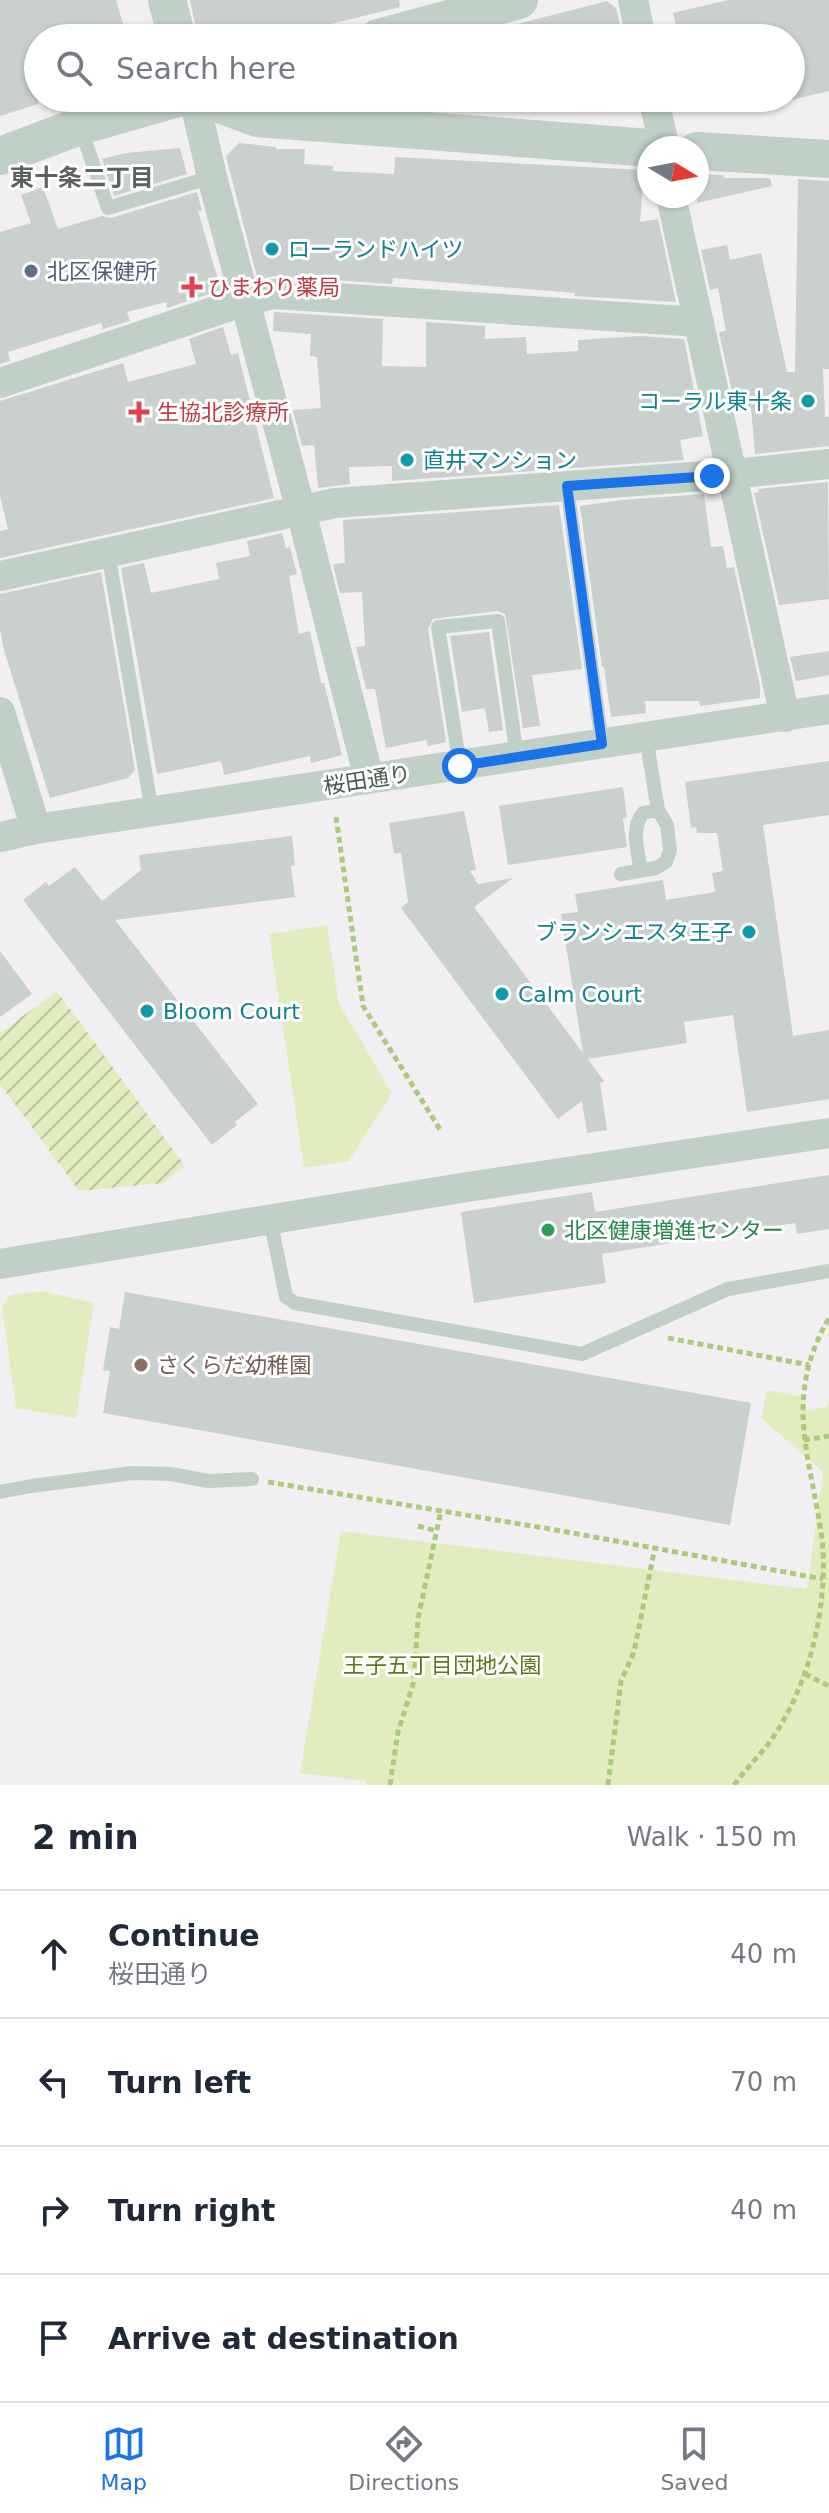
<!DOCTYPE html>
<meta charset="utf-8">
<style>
:root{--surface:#fff;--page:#f2f2f3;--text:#1f2937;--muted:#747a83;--line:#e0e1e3;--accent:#1a73e8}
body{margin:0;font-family:"DejaVu Sans","Noto Sans JP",sans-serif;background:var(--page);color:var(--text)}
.compass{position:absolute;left:637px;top:136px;width:72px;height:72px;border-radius:50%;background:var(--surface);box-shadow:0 2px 6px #0004;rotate:100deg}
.stop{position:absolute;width:24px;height:24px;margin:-18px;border:6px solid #1a73e8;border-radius:50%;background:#fff}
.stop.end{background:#1a73e8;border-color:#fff;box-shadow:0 2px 8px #0008}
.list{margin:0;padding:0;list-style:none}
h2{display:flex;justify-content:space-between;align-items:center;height:104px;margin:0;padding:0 32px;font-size:34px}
h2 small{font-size:26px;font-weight:400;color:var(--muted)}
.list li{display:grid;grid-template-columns:52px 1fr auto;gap:24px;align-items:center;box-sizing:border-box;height:128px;padding:0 32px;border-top:2px solid var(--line)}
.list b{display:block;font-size:30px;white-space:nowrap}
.list p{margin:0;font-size:26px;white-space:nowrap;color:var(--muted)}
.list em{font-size:26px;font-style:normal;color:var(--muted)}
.icon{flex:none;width:44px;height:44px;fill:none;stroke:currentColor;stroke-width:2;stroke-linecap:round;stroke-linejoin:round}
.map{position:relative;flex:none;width:829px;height:1785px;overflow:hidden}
.search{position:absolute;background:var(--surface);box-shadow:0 2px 6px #0004;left:24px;right:24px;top:24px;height:88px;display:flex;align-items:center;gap:20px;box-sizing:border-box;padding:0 28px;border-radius:44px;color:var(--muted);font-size:30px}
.sheet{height:616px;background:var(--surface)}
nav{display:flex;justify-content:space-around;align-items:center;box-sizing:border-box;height:112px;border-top:2px solid var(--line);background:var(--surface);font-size:22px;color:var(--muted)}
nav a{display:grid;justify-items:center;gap:4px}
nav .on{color:var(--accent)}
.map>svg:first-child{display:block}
</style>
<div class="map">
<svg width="829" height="1785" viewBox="0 0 829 1785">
<defs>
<pattern id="garden-furrows" width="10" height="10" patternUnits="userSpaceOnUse" patternTransform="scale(2)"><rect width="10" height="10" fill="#e2edbf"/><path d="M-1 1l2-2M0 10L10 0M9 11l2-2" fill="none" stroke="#b9c39d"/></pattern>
</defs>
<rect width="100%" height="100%" fill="#f1eff1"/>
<path fill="#e2edbf" d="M327,925L339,1004L392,1093L349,1161L304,1168L269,934Z
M42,1291L94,1303L76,1418L16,1408L2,1306L11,1295Z
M767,1390L804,1397L807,1411L827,1407L829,1401V1785H366V1781L300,1773L341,1531L807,1589L823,1472L761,1418Z"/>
<path fill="url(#garden-furrows)" d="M57,991L185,1166L163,1183L79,1191L0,1084V1033Z"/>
<path fill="#c9d0cd" d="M0,0H116L127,38H38V104L0,116Z
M190,0H399L400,7L274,38H198Z
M728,0H829V91L791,100V38H679L673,13Z
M607,1L616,8L622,33L604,38H488L487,32Z
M239,143L276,147V149H305L304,164L333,166V171L394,174L395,157L644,170L640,222L658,219L676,302L574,296L575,293L393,278L392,284L275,276L260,279L257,277L226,156Z
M180,148L187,174L114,196L102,159L126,153Z
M697,174L723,175L724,178H770L772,186L697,203Z
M798,179L829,181V369H823L825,417H829V446L755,454L751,408L740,410L739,405L735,406L719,332L726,331L718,288L710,290L701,250L727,245L730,260L761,253L787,372H795Z
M43,187L58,229L102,216L111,218L197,192L202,211H198L221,290L167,308L166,302L127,312L130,321L103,329L101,323L8,352L10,361L0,364V232L31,223L21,195Z
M274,312L383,319L382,366L426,367V322L485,326V339L526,337L527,354L578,351V340L640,336L684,339L703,436L680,440L684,460L392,481V466L349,467L350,484L318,488L314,445L302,446L293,410L321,408L317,357L310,356L311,334L273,331Z
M223,327L231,355L238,353L274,498L0,558V531L8,529L0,496V401L123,363L128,382L196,364L189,339Z
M828,482L829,599L779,605L754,493L759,492L758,489Z
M704,494L711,547L723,546L727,568L734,567L760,686V698L700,706L699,701H645L646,713L611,717L604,667H602L580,506L622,500Z
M559,505L582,669L532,675L540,726L523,728L505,614L497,611L433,619L428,629L446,742L428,746L426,740L386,748L375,689H366L356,647L365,646L362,592L340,593L333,564L345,563L343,520Z
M282,533L286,548L290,547L297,574L289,576L299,634L310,631L321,683H324L342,755L311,763L310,756L224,775L221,761L157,774L121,568L144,563L151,593L219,579L216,563L250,556L247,541Z
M101,572L135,770L128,778L50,798L4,650L0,629V594Z
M489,632L503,730L489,732L485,708L462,712L450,636Z
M829,651V675L796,681L790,657Z
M829,761V815L763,825L793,1036L829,1030V1099L747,1112L733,1015L684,1022L687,1043L588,1059L604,1081L600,1083L607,1130L587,1133L582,1101L558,1119L401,908L408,902L401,853L394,854L389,823L464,811L476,870L470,871L478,884L513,878L474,907L583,1053L561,914L578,912L575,894L663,880L666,900L715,892L712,873L723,871L717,833H697L696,827L691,828L685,782Z
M623,787L627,817L623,819L627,847L508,865L499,806Z
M292,836L295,866H291L295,897L115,920L258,1104L235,1122L237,1125L212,1145L23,900L46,882L49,886L75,867L102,901L141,870L139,855Z
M0,951L32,994L0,1017Z
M829,1175V1229L797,1234L795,1223L602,1254L606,1283L474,1303L461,1212L592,1192L595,1212Z
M125,1292L751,1403L730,1525L103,1413L110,1371L103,1370L110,1327L119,1329Z"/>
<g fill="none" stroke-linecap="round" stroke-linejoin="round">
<path stroke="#acca79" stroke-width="5" stroke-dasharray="6 4" stroke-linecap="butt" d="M336,817L363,1006L441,1131
M668,1338L809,1365
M804,1440L829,1436
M268,1482L556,1530L823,1579
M418,1526L437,1531
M805,1674L829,1686
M390,1785L398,1732L414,1681L418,1619L441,1510
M608,1785L621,1681L634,1652L655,1547
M734,1785C745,1770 758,1757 769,1743C809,1688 829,1606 822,1539C811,1457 782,1399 829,1318"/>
<path stroke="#c0d0c6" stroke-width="14" d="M81,129L108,208L212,177
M567,486L602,744
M108,552L152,812
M460,766L438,627L498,621L517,757
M641,871C638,852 630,829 643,813L658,810
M621,874L656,868L666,862L670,850L667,825L658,810L646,737
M270,1219L286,1297L295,1303L582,1354L728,1289L829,1271
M0,1492L31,1486L133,1473L171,1474L208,1481L252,1479"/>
<path stroke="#c0d0c6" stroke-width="30" d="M633,0L641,38
M194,98L212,177L301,511L369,779
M653,98L665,148
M671,196L785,717
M0,383L245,301L274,294L699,322
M0,576L335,503L733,474L829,464
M0,712L36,829
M0,837L36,829L829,709
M0,1264L467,1187L829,1133"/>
<path stroke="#c0d0c6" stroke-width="38" d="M167,0L177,38
M378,38L519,0
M203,98L257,118L650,148
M697,151L829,159
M0,156L80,126L178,98"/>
</g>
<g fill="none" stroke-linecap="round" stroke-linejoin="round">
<path stroke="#1a73e8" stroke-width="10" d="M460,766L602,744L567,486L712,476"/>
</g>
<g fill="#0f9aa8" stroke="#fff" stroke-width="3">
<circle cx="272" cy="249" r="8"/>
<circle cx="808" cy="401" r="8"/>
<circle cx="407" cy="460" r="8"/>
<circle cx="749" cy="932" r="8"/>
<circle cx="502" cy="994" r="8"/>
<circle cx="147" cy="1011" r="8"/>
</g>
<circle fill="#5c6f8a" stroke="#fff" stroke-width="3" cx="31" cy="271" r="8"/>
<g fill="#e0444e" stroke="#fff" stroke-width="3">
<path d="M188 275h8v8h8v8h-8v8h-8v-8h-8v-8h8z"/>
<path d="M135 400h8v8h8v8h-8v8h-8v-8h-8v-8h8z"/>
</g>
<circle fill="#2e9e5b" stroke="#fff" stroke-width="3" cx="548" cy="1230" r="8"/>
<circle fill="#8d6e63" stroke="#fff" stroke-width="3" cx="141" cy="1365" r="8"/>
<g text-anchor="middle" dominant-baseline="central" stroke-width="6" stroke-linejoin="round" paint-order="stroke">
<g font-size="22" fill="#0d838f" stroke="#fff" text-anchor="start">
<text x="288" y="249">ローランドハイツ</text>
<text x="792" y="401" text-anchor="end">コーラル東十条</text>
<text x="423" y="460">直井マンション</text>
<text x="733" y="932" text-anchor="end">ブランシエスタ王子</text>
<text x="518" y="994">Calm Court</text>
<text x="163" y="1011">Bloom Court</text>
</g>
<g font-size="22" fill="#4e5e75" stroke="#fff" text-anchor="start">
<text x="47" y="271">北区保健所</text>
</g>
<g font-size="22" fill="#be3a42" stroke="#fff" text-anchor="start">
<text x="208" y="287">ひまわり薬局</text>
<text x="157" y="412">生協北診療所</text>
</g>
<g font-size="22" fill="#485b4e" stroke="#fff">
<text transform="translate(367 780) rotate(-9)">桜田通り</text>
</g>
<g font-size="22" fill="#27864d" stroke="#fff" text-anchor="start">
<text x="564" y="1230">北区健康増進センター</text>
</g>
<g font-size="22" fill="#785e54" stroke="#fff" text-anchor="start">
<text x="157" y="1365">さくらだ幼稚園</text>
</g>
<g font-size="22" fill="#587a1b" stroke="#fff">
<text x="442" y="1665">王子五丁目団地公園</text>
</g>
<g font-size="24" font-weight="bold" fill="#5c635f" stroke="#fff">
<text x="82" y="178">東十条二丁目</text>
</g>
</g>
</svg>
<svg class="compass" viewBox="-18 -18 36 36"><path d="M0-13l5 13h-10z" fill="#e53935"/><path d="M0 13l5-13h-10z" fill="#747a83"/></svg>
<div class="stop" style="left:460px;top:766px"></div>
<div class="stop end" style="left:712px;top:476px"></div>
<div class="search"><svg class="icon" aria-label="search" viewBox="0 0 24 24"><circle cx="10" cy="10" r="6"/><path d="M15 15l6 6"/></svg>Search here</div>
</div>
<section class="sheet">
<h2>2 min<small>Walk · 150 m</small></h2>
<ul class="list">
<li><svg class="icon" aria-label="ahead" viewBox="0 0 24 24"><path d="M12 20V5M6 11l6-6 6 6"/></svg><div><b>Continue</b><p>桜田通り</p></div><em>40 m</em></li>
<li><svg class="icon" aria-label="left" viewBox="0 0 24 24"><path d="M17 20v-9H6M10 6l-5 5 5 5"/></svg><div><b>Turn left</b></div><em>70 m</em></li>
<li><svg class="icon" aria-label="right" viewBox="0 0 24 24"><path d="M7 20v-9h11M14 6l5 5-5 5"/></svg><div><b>Turn right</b></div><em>40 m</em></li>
<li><svg class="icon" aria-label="arrive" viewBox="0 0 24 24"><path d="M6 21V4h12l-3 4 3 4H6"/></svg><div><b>Arrive at destination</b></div></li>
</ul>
</section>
<nav>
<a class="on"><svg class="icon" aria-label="map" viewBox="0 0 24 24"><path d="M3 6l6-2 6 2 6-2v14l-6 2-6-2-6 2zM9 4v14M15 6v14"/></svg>Map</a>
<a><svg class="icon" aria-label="directions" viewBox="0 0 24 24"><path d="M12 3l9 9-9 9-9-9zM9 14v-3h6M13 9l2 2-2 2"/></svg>Directions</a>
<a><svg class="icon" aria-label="saved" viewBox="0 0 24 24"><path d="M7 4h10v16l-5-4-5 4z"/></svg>Saved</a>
</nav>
